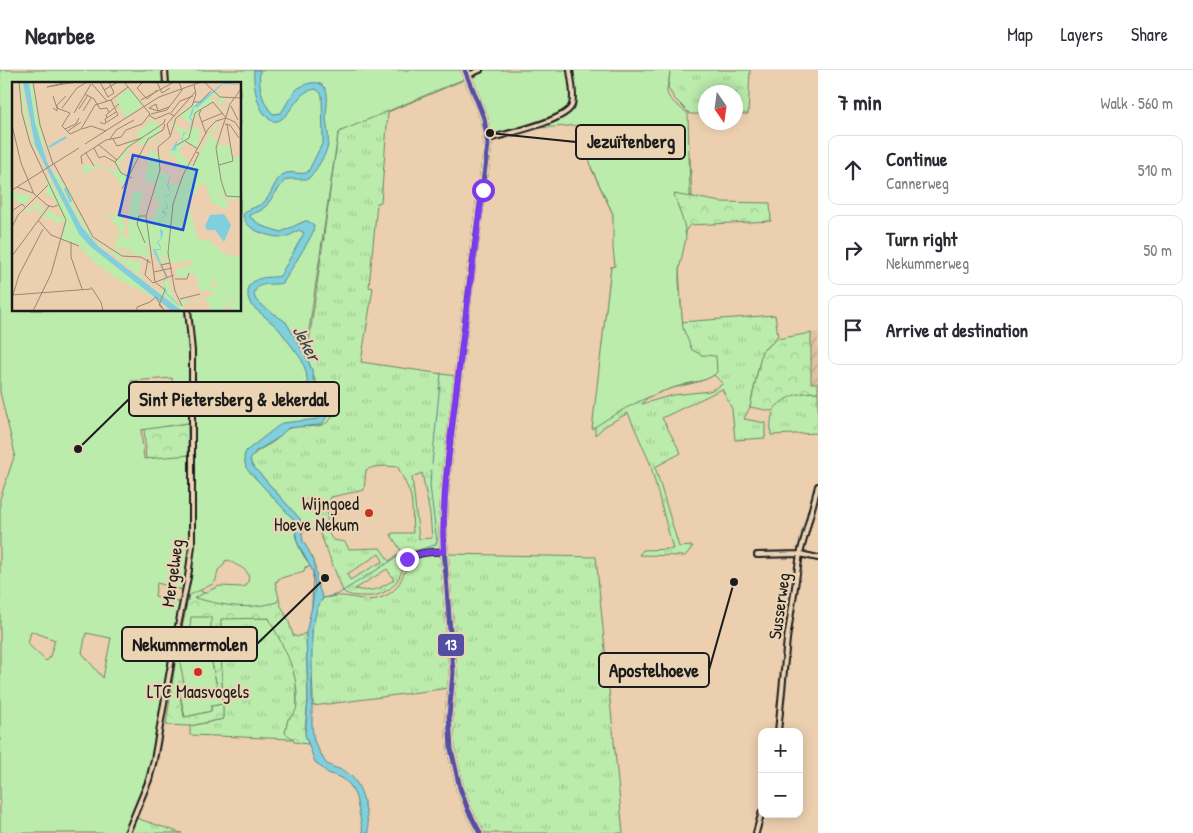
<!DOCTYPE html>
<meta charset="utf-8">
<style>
:root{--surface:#fff;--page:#f2f2f3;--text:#2b2b33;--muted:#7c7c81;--line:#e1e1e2}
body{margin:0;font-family:"Patrick Hand",sans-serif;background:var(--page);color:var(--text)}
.controls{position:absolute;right:15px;bottom:15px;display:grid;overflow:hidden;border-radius:10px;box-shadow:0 2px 12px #0003}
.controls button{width:45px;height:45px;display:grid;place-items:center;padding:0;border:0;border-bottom:1px solid var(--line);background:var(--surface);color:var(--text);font:25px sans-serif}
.compass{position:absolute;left:698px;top:15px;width:45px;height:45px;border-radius:50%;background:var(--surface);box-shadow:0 2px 12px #0003;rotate:167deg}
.stop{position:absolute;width:15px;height:15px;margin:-11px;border:4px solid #7c3aed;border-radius:50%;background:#fff}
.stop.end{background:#7c3aed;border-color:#fff;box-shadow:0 1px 5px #0008}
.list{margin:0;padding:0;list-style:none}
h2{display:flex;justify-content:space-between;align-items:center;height:65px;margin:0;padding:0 20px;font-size:21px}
h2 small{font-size:16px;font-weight:400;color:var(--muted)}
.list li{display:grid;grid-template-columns:32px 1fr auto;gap:15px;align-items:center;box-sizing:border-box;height:70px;margin:0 10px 10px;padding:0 10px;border:1px solid var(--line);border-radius:10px}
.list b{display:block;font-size:19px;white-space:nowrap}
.list p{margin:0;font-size:16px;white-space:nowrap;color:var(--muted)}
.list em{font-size:16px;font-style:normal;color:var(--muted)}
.icon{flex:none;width:28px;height:28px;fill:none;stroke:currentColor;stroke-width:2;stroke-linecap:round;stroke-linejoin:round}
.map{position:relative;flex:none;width:818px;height:763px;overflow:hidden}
header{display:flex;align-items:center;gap:30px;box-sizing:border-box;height:70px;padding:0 25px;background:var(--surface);border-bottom:1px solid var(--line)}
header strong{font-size:24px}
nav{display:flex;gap:28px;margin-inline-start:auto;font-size:18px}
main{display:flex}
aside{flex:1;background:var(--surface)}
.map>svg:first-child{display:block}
</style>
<header>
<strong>Nearbee</strong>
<nav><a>Map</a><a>Layers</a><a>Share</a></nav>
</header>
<main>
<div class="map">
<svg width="818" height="763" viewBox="0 0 818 763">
<defs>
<pattern id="industrial-furrows" width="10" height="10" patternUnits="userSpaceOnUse" patternTransform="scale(1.25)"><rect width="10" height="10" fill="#dfc0a1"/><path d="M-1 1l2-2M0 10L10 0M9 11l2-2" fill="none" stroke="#bfa48a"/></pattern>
<pattern id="grass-tufts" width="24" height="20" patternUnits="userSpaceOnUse" patternTransform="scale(1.25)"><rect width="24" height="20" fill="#bbecac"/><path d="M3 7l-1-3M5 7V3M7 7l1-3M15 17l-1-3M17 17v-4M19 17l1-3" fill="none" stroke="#a0ca93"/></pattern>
<pattern id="forest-crowns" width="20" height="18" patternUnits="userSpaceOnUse" patternTransform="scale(1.25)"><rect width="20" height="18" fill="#bbecac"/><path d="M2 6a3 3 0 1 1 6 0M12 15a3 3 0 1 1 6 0" fill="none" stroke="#a0ca93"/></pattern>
</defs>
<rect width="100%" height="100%" fill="#ebcfaf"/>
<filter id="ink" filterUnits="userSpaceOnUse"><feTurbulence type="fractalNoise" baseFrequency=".02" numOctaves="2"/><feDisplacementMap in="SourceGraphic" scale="10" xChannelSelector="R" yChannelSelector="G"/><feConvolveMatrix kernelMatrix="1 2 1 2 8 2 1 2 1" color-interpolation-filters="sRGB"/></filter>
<g filter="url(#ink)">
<path fill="url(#industrial-furrows)" d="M818,262V313H811V263Z"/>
<path fill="url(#grass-tufts)" stroke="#6c8464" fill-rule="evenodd" d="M462,0L466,9L388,42L381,132L377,133L369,217L373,218L361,292L456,306C449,363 439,421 441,479L404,485L391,465L392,463H413C412,451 413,438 411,427C410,421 401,404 398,397C388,396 375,395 366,400L364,420L331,427C327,439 324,460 333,470L345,472L349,479L380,478L389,491L398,485L404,494C399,515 385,528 362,526C355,526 349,526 343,521L318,458L302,462L300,449L297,446L252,395L250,390L307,287L338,64L328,67ZM422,403L430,444L432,468L419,469L412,407ZM379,484L383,491L350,510L347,504ZM387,499L394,510C378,519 373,523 355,519Z
M670,0H750L748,44H736V22H706L705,44H690L674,28L668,18Z
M690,88L692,126L673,123L680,189L679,199L682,250L681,252L775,245L778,266L776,267L777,269L762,281L750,337L744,349L765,353V368L735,370L732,339L722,319L662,348L681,383L655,397L679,477L693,476L685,486L639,485L643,480L673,479L650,393L628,343L605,356L595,365V339L611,197H616L613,144L591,98L595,89ZM714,305L723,314L710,321L673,325L642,334C653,316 697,317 714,305Z
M818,322V363L771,365C768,330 786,323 818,322Z
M435,484L440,486L442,491L450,600L449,618L313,636C314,607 304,552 323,528C328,528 337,525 342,526C356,527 369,533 383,527C406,518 402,495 413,489C419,485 428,485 435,484Z
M449,484L596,487L623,763H483L475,751L462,719L453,678L451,648L455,612L447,486Z
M220,548H269L288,584L296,611L297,639L293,646L288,649L286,659L293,669L190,665V656L223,649Z
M136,748L181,763H182H130Z"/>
<path fill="url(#forest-crowns)" stroke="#6c8464" d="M672,123L721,132L770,133L771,151L691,155L687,158L685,169Z
M811,263V313H818V322C799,322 785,326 772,341L750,337L762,281L777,269Z
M188,353V389L146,390L144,358Z
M244,387L295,463L300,480L311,496L272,506L281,536L288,549L293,565L297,567L306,563L308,630L305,661L308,674L294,672L293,669L285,663L288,649C298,643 297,636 297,625C296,595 281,574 269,548L221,549L222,621L217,617L209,579L211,578H203L204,582L185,618L179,620L184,647L211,641V636L223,634V649L190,656L166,655L176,588L189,524L200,515L199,520L204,523L256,534Z"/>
<path fill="#bbecac" stroke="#6c8464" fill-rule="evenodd" d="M0,0H670C670,8 667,14 667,21C666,29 683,39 688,44L690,127L674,124L684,154L686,168L679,200V212L683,258L692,280L702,285L716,286L717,302C709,311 697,311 686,314C652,323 621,339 592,359L611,197L615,196L613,178V144L591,97L583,55L537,58L486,72L481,45L466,9H464L341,61L338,64L307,273L309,276L307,288L318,318L333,337V345C324,363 305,353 290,358C284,360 282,364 278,368C269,377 256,378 250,390L252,396L300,450L302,462L295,464C298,477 303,486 311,496L305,497L304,501L278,509V511L275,512L279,528L277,532C244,541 225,535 194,528L219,516L242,517L246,516C256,498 235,497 229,490L225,491L224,495L218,500L216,510L213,514L188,526L183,525V520L157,513L155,526L182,533L154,683L147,705L124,763H0V429L15,384L0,322ZM14,14H240V240H14ZM172,308L173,324L135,328L131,311ZM188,353L189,385L144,389L141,360ZM31,561L55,570L49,589L46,591L28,574ZM86,563L111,568L103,608L82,583Z
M191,547H211V579H209L217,617L222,621L223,634L211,636V641L185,647L179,620L185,618L179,588L204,582L203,578L188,577Z"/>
<path fill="#80cfdc" stroke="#58878f" d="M254,0H260C258,15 262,33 273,44L281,43C286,36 290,26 296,20C306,12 324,7 327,24C328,32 326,40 326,48C327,58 330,69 327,79C323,89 315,102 308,109H289L285,110L266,136L260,141L249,145L250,147L262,156L281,162L305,151H308L314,155L313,162L309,170L283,213C272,216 256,210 254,225L256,230L260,234L286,252L307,288L312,300L316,328L327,346L323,353L319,355L288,358L278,368L255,382L250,390L252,395L300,449L303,471L314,490L318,516L323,528L317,539L312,560V657L314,671L325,692C331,698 340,698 346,702C365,714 366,743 369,763H363L356,727L350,715L342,708L328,703L315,692L305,665L308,630L306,563L312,536L315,517L313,502L297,472L294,450L246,398L244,387L246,381L282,353L318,349L321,344L309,324L306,302L302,290L278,258L251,235L248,227V217C259,204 267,209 280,206L304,163L299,160C294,163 290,166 284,167C270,168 245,160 243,145C247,138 256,138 263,133C272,126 274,109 284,104C292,100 300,106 308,102L323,72L322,26L321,23L316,19C311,20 306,21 302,25C291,35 279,67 263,42C256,31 253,13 254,0Z"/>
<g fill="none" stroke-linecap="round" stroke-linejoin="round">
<path stroke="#58878f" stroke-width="1" d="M432,394L441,303
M404,484L435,475L437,472L430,416L431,400
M324,528L338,524L399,486
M312,536L313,500"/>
<defs>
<path id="street" d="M165,0L166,14
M468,5L480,0
M488,69C505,64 567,51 572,35C575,24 571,10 570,0
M757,485L800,484L818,488
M406,492L407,489C416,483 433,481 444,482
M778,662L787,569L800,484L818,416
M127,763L149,710L154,690L176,566L188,507L192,476V281L188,240
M756,763L762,741"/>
<path id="secondary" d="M465,0L484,48L488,75L468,223L445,416L443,464L453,603L449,646L451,679L460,718L468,740L480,763"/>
</defs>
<use href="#street" stroke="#1c1c1c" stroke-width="8"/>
<use href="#secondary" stroke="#1c1c1c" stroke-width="9"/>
<use href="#street" stroke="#ebd4b4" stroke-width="4"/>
<use href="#secondary" stroke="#ebd4b4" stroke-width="5.5"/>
<defs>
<path id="bus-1" d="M465,0L484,48L488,75L468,223L445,416L443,464L453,603L449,646L451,679L460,718L468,740L480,763"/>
</defs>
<use href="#bus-1" stroke="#ebd4b4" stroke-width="9"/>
<use href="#bus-1" stroke="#524fa2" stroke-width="5"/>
</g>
</g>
<g fill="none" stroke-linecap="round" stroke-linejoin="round" filter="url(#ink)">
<path stroke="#7c3aed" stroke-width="6" d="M407,489C415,483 433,481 444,482C442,431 449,381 455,331C464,260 473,190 483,120"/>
</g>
<g fill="#c8321e" stroke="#ebd4b4" stroke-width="2">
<circle cx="369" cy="443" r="5"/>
<circle cx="198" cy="602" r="5"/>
</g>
<g text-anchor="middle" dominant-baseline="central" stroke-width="4.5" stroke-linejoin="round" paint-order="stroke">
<g font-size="18" fill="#1c1c1c" stroke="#ebd4b4" text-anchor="end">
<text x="359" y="433">Wijngoed<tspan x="359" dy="21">Hoeve Nekum</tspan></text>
<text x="198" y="621" text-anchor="middle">LTC Maasvogels</text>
</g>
<g font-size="18" fill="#1c1c1c" stroke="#ebd4b4">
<text transform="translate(172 503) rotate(-82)">Mergelweg</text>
<text transform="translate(779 536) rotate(-82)">Susserweg</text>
</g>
<g font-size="19" font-style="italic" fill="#35494c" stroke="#ebd4b4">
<text transform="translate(307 273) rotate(62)">Jeker</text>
</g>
</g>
<g transform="translate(12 12)">
<rect width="229" height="229" fill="#ebcfaf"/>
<path d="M199,10L214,17L208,22L210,25L214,27L217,21L219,24L212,28L206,20L208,16L201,13L200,16L206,22L200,18L198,15L199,21L181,35L179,43L189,49L186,58L189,60L185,67L175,60L167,68L177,82L174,87L165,81L164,75L157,73L161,64L169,62L166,58L172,54L160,44L174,26L177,28L181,23H188L184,21L193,19ZM168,34L180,41L175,49L162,43ZM137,33L149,46L146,53L141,54L148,60L138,57L125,75L132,63L126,60L118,64L115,72H111L113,75L106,83L115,95L110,104L99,88L93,89L85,84L75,92L69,89L74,82L81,85L84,81L93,88L98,85L106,90L104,80L117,64L113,62L126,58L127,53L123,52L140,39ZM138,67L145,73L147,72L157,73L149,72L147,91L158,92L154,101L158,113L160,103L178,101L177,118H162L150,164V176H157V180L147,178L144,169L140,170L135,139L141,137L148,119L141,116L145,102L133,99ZM196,91L206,98V112L216,119L215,128L199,120L193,100ZM36,104L55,136L53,141L48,139L46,142L38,136L34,138L23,126L16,131L12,128L21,126L23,120L27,123L30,120L27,126L34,135L37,134L33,130L35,127L52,138L42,115L33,111ZM5,108L4,113L17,111V120L9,122L1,115L0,111ZM168,151L183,186L185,193V197L184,193L176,192V195H165L164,187L179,183V187L180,184L179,178L165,180L163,159ZM152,198L159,202L155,207L161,208L160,215L170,225L169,219L172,217H176L173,221L194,219V215L202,213L210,215L198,206L210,203L208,201L216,206L215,221L223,219V229L215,222L213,227L218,229H198L197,219L170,222L174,229H170L152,214V208L151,213L146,209L151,208Z" fill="#bbecac" fill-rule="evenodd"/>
<path d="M8,0H10L15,35L27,81L12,35ZM17,0H20L35,77L23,39ZM206,41L190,73L196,78L194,86L199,83L201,75L202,86L207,87L214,114L206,111L208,95L206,89L202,87L195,91L185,108L173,114L186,156L200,160L210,170L207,178L205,175L192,182L193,187L200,188L221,174L229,175L228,229H223L222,219L216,218L215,222L216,206L209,201L210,203L200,205L205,203L200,198L198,206L209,207L210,215L201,213L196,207L189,211L188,206H183L187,205L185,197L168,198L185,197L186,176H181L194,172L193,176L200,170L184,164L183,151L170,149L164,125L170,122L166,119L172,120L171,116L178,105L175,100L180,105L178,100L183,101L177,95L174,98L176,93L190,99L193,90L183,85L182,88L181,84L185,75L187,82L191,81L186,74L203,42ZM46,92L59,116L61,111L62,115L59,117H58L80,154L102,171V167L112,173L120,171L113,175L106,173L112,177L129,180L128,192L136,201L74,150L42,93ZM37,96L74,161L142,214L138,216L137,212L109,199L82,180L66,163L48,156L54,139L41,116L33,97ZM119,128L127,129L130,134L136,161L132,174L121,172L118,167L102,165L112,151L114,156L118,155ZM95,130L99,138L104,131L115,143L101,165L108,146L95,135Z" fill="#bbecac"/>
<path d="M116,7L124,12L131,24L114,35L106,24L105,15Z" fill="#bbecac"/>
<path d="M198,14L199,20L180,37L174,38L171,32L181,23L195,19ZM199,53L201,58L207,55L205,64L217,63L221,75H229V117L221,118L208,113L205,99L190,101L177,118V134L185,161L196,159L207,170L229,176V207L221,209L210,205L203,197L188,206L179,178L159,181L157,175L140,170L138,160L137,167L134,162L133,168H138L136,177L132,173H123L118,167L116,146L120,111L131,109L126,133H134L135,139L145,137L151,115L159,113L156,103L161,101L168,105L172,90L178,82L181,84Z" fill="#bbecac"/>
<path d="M11,0H17L23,41L35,80L69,144L86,164L170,229H160L79,165L67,152L23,63ZM212,0L229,3L211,2L188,23L186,25H182L180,33L178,36L180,37L181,39L175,50L172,52L170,61V57L165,58V64L163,67H166L159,69L156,75L159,90L156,103L159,113L155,115H152L156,126L151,129L153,130L155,132L146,140L150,139L151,140V143L148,147L151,149L150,156L146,160L149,165V168H142L144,169L154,194L151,203L154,207L155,212L158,214L167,223V224L154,212L151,203L153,193L141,168L142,167H149L145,160L149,156L148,147L151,141L150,139L147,141L146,140L154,132L149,130L155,126L152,115L159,113L155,103L159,90L156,75L165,58L171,56V51L175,50L180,39L177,36L181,25ZM212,132L219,143L212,160L203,148H195L193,144L198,133Z" fill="#80cfdc"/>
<path fill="none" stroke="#80cfdc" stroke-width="2.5" d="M37,65L54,55M53,106L59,120"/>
<path fill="none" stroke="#988774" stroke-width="1" d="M7,0L10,31L18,61L54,138L39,192L21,229M21,0L28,43L41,82M88,0L96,15L102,11L97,0M112,0L138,32M131,0L125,6L135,17L145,8M145,0L150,11L158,6M192,0L208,15L229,16M80,2L95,19M35,5L64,0M35,5L55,0M92,8L106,0M73,12L82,17L88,27L95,26L97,31M41,14L45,26L58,31M129,18L162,0M182,20H188L199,9M201,20L214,36M219,24L226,38M41,26L45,29V23L54,14M50,26L65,6L75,0M137,26L146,29L157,25M137,26L144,22L146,29M67,27L76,13M189,28L187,32L194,52M71,29L79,16M58,31L50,44L58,52L69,47L83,23L99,18L116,5M62,31L79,2M159,31L168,19L181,14M139,32L155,28L170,8L167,0M137,33L143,37L157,31L162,34M95,36L94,33L107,22M214,36L223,40L229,49M88,40L92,42L106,33L99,18M189,40L211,31M94,41L93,37L104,30M213,42L218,43L227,56M0,43L9,81L22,112L35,123L41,125L46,123M53,47L64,42L67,36M70,47L79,44L94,49M56,49L69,40M209,50L204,66L209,98L214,114L229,115M209,50L218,22L229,7M158,53L155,42L183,10M98,57L104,48L122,38M101,57L105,64L130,56M173,59L186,67M73,62L147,15L189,0M87,63L105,78M165,63L177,56L183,31L201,20M82,66L87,76L92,74L103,80M74,71L82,84M103,80L116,65L152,41L153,37M103,80L109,91L120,96M42,82L81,155L110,174L129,175L139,181M70,82L69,74L94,58L109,55L114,48L130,42L138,32M207,83L221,79L215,42M181,84L187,71L184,70M5,105L21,111M110,107L136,57L151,48L153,42M0,108L67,66M0,129L10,122L14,126M26,138L39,153L67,164M0,145L6,133L36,103M59,160V175L70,207M133,161L125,142L127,134H134M0,174L37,124M136,177L133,193L141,201L162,193M142,190L160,186M155,195L149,183L158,181M163,197H175L177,191M79,205L89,220L91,229M0,213L79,207M1,213L7,193L31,147M168,217L188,212M138,220L144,215L151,227M170,224L163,209L156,171L161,122L171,93L196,47L204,39L214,36M125,229V225L138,220M153,229L147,223L153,208L143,200L134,134L148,88L146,65L158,55L164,36L180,24L184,12L182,3"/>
<path fill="#1d4ed8" fill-opacity="0.15" stroke="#1d4ed8" stroke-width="2.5" d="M121,73L185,88L171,148L107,133Z"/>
<rect width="229" height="229" fill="none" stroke="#1c1c1c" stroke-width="2.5"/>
</g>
<path fill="none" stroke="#1c1c1c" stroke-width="2" d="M490 63L576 72M78 379L129 329M325 508L257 574M734 512L709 600"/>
<g fill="#1c1c1c" stroke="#ebd4b4" stroke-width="2">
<circle cx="490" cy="63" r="5"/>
<circle cx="78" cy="379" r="5"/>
<circle cx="325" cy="508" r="5"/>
<circle cx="734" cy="512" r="5"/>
</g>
<g fill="#ebd4b4" stroke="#1c1c1c" stroke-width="2">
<rect x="576" y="55" width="109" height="34" rx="5"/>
<rect x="129" y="312" width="210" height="34" rx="5"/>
<rect x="122" y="557" width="135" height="34" rx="5"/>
<rect x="599" y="583" width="110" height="34" rx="5"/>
</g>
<g font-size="19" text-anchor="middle" font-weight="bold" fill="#1c1c1c">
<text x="631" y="78">Jezuïtenberg</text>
<text x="234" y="336">Sint Pietersberg &amp; Jekerdal</text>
<text x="190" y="581">Nekummermolen</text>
<text x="654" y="607">Apostelhoeve</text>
</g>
<rect stroke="#ebd4b4" stroke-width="2" x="437" y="563" width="28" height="24" rx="5" fill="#524fa2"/>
<g font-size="14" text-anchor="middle" font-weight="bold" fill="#fff">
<text x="451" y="580">13</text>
</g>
</svg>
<div class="controls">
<button>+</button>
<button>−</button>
</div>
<svg class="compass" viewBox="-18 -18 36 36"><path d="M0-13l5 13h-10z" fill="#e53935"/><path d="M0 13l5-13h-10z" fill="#7c7c81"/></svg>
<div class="stop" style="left:483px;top:120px"></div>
<div class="stop end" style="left:407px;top:489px"></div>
</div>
<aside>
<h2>7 min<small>Walk · 560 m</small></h2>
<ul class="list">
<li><svg class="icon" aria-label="ahead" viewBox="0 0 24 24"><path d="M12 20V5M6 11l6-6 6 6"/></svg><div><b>Continue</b><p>Cannerweg</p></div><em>510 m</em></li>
<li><svg class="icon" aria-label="right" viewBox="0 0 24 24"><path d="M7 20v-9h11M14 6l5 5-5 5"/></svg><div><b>Turn right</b><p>Nekummerweg</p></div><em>50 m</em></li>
<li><svg class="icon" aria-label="arrive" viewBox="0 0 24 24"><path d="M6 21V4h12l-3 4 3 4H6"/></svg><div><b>Arrive at destination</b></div></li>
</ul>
</aside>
</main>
